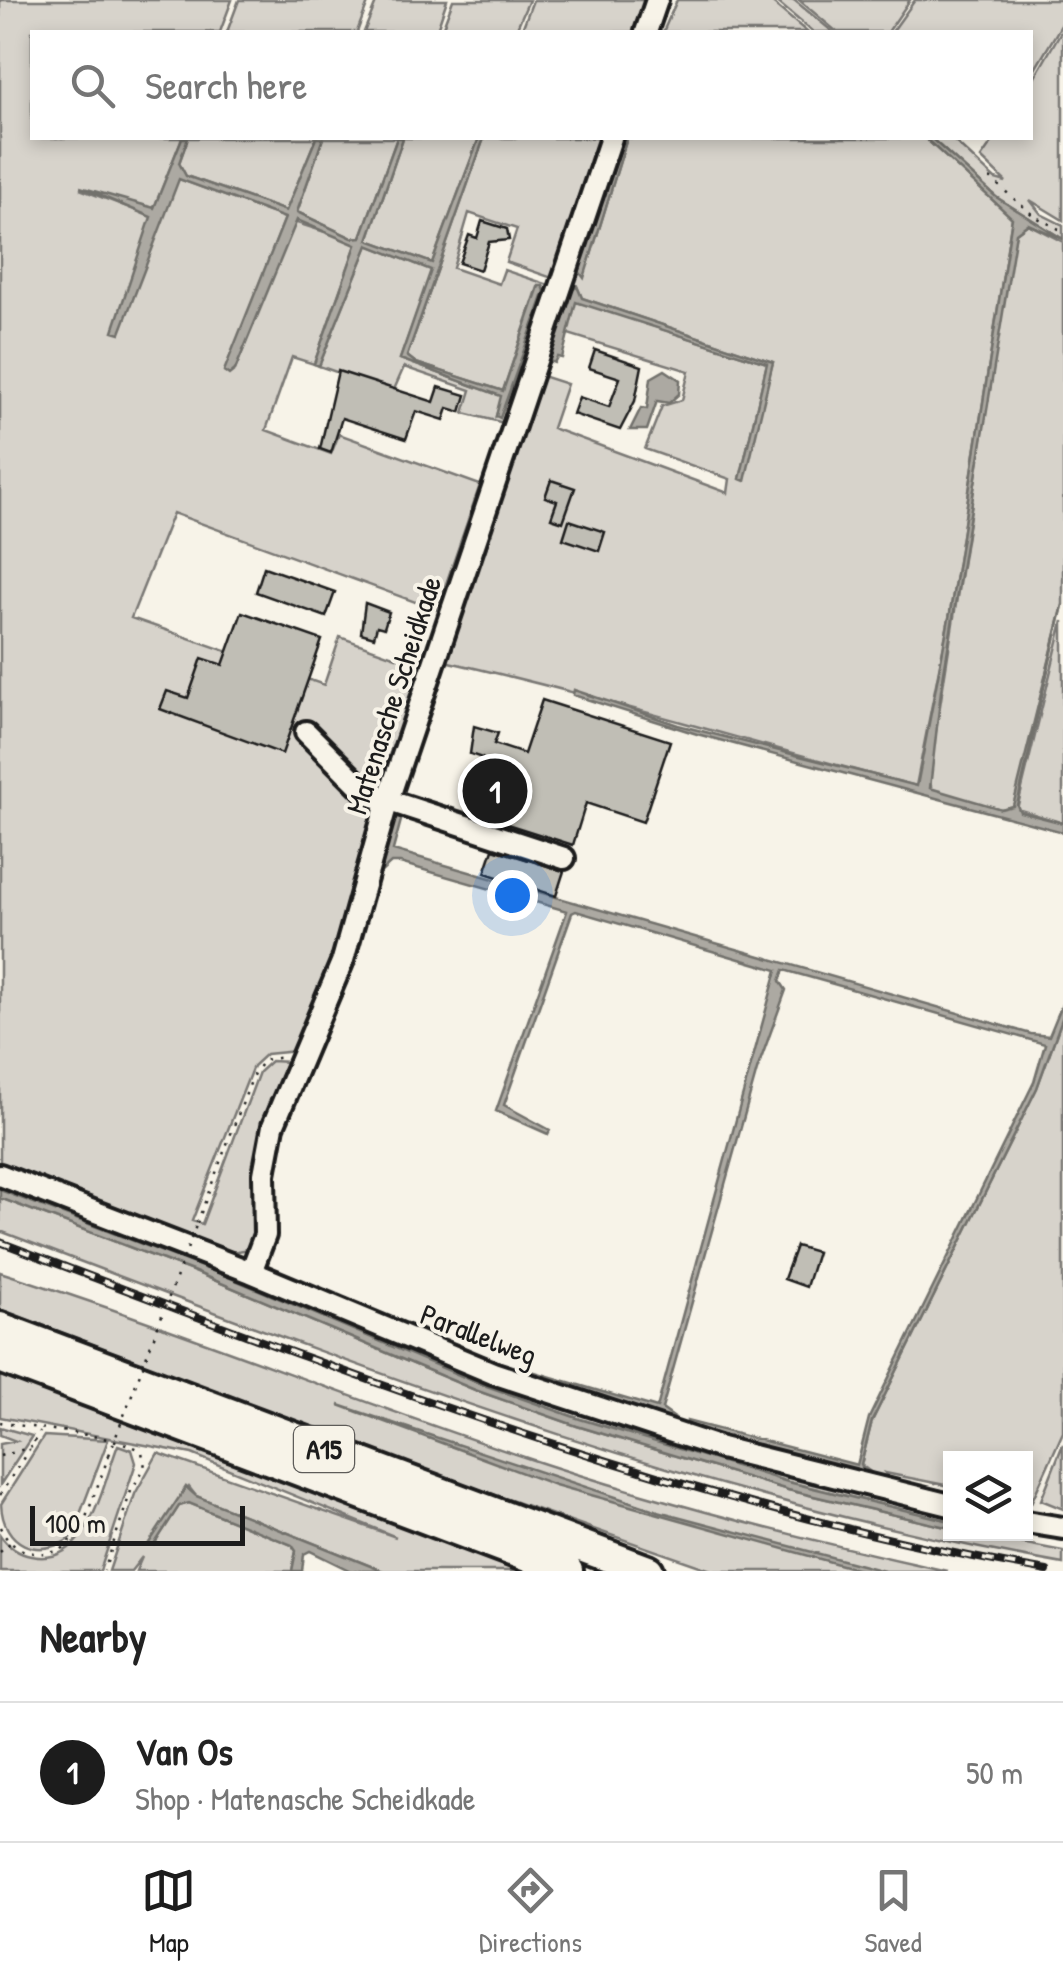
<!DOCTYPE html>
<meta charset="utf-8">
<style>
:root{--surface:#fff;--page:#f2f2f2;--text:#222;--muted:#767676;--line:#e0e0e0;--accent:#1c1c1c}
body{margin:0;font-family:"Patrick Hand",sans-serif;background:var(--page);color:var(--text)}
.controls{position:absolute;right:30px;bottom:30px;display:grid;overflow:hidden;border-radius:0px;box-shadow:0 5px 15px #0003}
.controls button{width:90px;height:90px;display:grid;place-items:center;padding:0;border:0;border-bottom:2px solid var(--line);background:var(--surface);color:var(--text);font:50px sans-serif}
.scale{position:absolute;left:30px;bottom:25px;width:215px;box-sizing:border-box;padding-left:10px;border:5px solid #1c1c1c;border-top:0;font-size:28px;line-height:35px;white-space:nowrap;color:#1c1c1c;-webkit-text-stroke:8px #f7f3e8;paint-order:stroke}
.you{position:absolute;left:512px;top:895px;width:35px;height:35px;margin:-25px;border:8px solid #fff;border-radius:50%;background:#1a73e8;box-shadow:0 0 0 15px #1a73e833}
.badge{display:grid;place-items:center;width:65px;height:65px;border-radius:50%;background:var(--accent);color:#fff;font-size:32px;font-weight:700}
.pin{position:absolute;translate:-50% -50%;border:5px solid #fff;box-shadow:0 2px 10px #0006}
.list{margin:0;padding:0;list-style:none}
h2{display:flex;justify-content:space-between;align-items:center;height:130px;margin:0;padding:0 40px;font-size:42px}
h2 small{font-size:32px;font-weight:400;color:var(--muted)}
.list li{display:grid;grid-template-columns:65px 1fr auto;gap:30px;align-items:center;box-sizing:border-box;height:140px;padding:0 40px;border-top:2px solid var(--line)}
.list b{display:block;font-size:38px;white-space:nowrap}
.list p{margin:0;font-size:32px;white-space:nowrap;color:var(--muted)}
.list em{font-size:32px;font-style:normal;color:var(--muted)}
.icon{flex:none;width:55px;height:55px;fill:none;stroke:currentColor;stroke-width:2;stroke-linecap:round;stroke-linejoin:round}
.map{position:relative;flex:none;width:1063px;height:1571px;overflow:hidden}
.search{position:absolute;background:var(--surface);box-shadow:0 5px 15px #0003;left:30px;right:30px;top:30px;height:110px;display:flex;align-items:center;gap:25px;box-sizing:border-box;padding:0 35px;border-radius:0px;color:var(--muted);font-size:38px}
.sheet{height:270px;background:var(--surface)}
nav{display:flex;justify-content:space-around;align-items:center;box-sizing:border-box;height:140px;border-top:2px solid var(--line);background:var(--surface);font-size:28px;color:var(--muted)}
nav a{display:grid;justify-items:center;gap:5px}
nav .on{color:var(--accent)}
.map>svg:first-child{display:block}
</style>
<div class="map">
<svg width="1063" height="1571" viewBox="0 0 1063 1571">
<rect width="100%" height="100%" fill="#f7f3e8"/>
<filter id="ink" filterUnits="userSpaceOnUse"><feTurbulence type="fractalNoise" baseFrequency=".01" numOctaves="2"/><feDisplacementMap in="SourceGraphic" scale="20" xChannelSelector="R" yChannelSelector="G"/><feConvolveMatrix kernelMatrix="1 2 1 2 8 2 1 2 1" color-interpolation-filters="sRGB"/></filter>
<g filter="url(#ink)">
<path fill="#d7d3cb" stroke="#7a7874" stroke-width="2.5" d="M0,0H232L220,32H32V138H182L154,208L80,189L151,216L152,223L179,179L285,218L225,371L235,370L294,222L353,241L356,245L314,364L292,357L266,430L331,454L339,434L480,485L437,610L173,513L131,618L324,685L340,637L419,665L343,932L296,1051L266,1054L253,1066L192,1221L202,1224L259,1072L271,1061L290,1062L261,1226L250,1249L218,1254L0,1169Z
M239,0H369L357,32H227Z
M377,0H447L436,32H364Z
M453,0H529L515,32H441Z
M533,0H651L640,32H521Z
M677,0H769L807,32H663Z
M775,0H794L833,32H813Z
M799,0H910L888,32H837Z
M915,0H1063V22L1031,76L1030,32H892Z
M1063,28V220L1030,200L1041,214L1063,225V239L996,197L931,138H951L995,179L1006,182L981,158L995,138H1030L1031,84Z
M188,138H316L286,211L186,176L179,163Z
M323,138H397L361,237L352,238L297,212Z
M403,138H479L432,263L368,240Z
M484,138H605L559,274L552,278L506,262L517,229L469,213L453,268L499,284L504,270L549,285L553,293L504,423L464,413L471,390L404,367L393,392L319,366L368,245L432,270L400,359L502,396L496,416L502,412L545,292L543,286L538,287L503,391L416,363L407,356Z
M615,138L588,265L627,138H925L1012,217L950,613L916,786C757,745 600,696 440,660L536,374L567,384L552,428L728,493L730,479L645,449L662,406L682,400L689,371L565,333L575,301L767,363L740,479L773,362L582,298L577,286L570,292L558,330L551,328Z
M1028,224L1063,242V605L1019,786L1013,806L1001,809L932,791L929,776L1008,272L1016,233Z
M1063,621V823L1017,809Z
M1063,1016V1432L1031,1503L1026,1501V1458H950V1486L885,1473L890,1479L950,1492V1499L888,1485L861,1465L872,1421L1037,1088Z
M0,1183L196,1257L370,1332L950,1513V1521L788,1482L580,1419L478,1383L226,1276L0,1190Z
M0,1198L195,1272L475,1390L577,1426L788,1490L950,1528V1534H974L1063,1551V1564C690,1498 352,1364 0,1231Z
M0,1272C174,1327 342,1396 515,1454C657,1502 801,1539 947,1571H714L401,1462L0,1309Z
M0,1368L82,1404L526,1571H383L196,1496L189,1487L150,1543L154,1544L179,1506L189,1503L292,1545L296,1551L292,1571H136L142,1557L131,1571H109L135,1494L158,1453L396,1537L192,1454L0,1417Z
M0,1427L32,1436L0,1485V1444L16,1441L0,1435Z
M44,1436L108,1440L71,1538C37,1560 3,1545 1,1504Z
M1063,1444V1509L1041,1500Z
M118,1445L132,1450L136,1463L100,1571H0V1535C7,1546 19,1554 31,1556C89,1568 102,1486 118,1445Z"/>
<path fill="#aca9a2" stroke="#72716c" stroke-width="2.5" d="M182,138H188L179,163L186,176L286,211L316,138H323L297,212L352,238L361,237L397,138H403L368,240L432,263L479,138H484L407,356L416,363L503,391L539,286H543L545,291L500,418L496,416L501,396L400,359L431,270L368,245L319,366L314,364L356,245L297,220L235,370L229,375L224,371L285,218L179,179L120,333L113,331L151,217L80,187L154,208Z
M620,138H627L584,278L578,270Z
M925,138H931L996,197L1063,239L1028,224L1016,233L941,691L930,788L1001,809L1013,806L1063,605L1017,805L1020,812L1063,823V832L697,734L573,695L574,690L678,725L917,786L950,613L1012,218Z
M577,286L582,298L773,362L745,481L740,479L767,363L576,302L562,358L557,357L554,363L547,360L570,292Z
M665,370L680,380L679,394L669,403L657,401L647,430H630L641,408L647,409L651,378Z
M397,812L403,813L393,850L1031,1034L1049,1036L1063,1002V1016L1037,1088L872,1421L861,1464L865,1474L687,1426V1421L857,1465L869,1418L1034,1082L1045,1044L784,970L780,981L786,990L757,1070L662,1409L673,1417L664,1419L528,1374L521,1368L657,1408L777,970L576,911L572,913L504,1105L550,1130L548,1134L496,1111L567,911L400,863H391L378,875Z
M0,1190L226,1276L478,1383L580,1419L788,1482L950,1521V1528L788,1490L577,1426L475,1390L195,1272L0,1198Z
M339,1405L658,1511L884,1571H863L555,1485Z
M186,1487L196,1496L383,1571H351L310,1551L304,1554L302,1571H292L296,1551L292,1545L189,1503L179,1506L154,1545L149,1543Z"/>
<path fill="#c0beb5" stroke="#1c1c1c" stroke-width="2.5" d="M482,221L507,229L509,240L489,242L480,270L459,263L469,235L477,238Z
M595,350L642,366L635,401L620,430L573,414L579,397L609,407L620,378L589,368Z
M338,371L434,402L439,387L466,395L461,412L448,408L444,420L416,411L406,439L342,418L331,453L320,449Z
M551,480L575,488L563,522L551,518L557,501L545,497Z
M569,520L605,532L599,551L563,539Z
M264,567L335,592L326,617L256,592Z
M365,603L389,612L384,628L377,626L374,637L361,633Z
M242,612L322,640L282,754L160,709L167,691L188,698L202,658L223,665Z
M542,700L670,741L643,822L586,803L573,845L469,812L482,771L478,769L482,758L470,754L474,726L498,733L494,744L524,754Z
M493,849L564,871L556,896L485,873Z
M796,1246L817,1252L806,1287L784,1279Z"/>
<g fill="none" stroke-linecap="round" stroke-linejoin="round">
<defs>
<path id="minor" d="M646,32L657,0
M306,732L368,794L564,858
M0,1175L251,1272L493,1373L721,1448L950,1505
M251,1272L265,1235L264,1174L273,1126L343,960L387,803L611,138
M1026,1522L1063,1528"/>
<path id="highway" d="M0,1328L648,1571
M0,1357L567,1571"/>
</defs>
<use href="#minor" stroke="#1c1c1c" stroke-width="28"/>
<use href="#highway" stroke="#1c1c1c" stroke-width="38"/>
<path stroke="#1c1c1c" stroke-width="2.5" stroke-dasharray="2.5 8" stroke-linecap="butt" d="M990,178L1034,216L1063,231
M197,1223L254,1073L264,1060L284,1057
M0,1422C32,1429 123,1435 142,1452L145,1467L131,1491L104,1571
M0,1456L32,1447
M0,1495L40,1432
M0,1527C11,1552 35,1558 61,1550L81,1531L109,1455
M0,1552L10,1543"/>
<use href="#minor" stroke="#f7f3e8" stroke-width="20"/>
<use href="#highway" stroke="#f7f3e8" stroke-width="30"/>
<defs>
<path id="rail" d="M0,1242C343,1372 684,1507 1047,1571"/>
</defs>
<use href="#rail" stroke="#1c1c1c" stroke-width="8"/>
<use href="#rail" stroke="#f7f3e8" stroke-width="4" stroke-dasharray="11" stroke-linecap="butt"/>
<path stroke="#1c1c1c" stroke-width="2.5" stroke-dasharray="2.5 8" stroke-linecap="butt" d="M109,1455L197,1223"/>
</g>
</g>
<g text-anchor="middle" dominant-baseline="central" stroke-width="8" stroke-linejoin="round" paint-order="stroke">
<rect fill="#f7f3e8" stroke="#5e5c59" stroke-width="2.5" x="294" y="1426" width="60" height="46" rx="8"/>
<g font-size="28" font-weight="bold" fill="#1c1c1c">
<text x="324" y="1449">A15</text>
</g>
<g font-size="30" fill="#1c1c1c" stroke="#f7f3e8">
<text transform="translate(393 695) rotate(-72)">Matenasche Scheidkade</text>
<text transform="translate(479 1334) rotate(21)">Parallelweg</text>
</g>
</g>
</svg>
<div class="controls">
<button><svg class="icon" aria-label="layers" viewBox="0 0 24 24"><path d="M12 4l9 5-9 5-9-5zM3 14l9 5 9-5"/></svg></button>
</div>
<div class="scale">100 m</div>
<div class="you"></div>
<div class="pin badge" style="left:495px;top:791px">1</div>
<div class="search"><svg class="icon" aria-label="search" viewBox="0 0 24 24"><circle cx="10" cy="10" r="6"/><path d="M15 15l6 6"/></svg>Search here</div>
</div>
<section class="sheet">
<h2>Nearby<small></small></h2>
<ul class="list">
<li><span class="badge">1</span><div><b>Van Os</b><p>Shop · Matenasche Scheidkade</p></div><em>50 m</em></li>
</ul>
</section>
<nav>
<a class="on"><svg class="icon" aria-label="map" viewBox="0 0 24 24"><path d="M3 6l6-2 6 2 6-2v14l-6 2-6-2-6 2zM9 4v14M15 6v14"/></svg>Map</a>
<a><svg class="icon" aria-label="directions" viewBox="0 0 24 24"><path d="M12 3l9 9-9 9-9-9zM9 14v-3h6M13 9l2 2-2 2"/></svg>Directions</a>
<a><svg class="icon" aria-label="saved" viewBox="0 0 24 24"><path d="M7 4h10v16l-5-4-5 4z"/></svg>Saved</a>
</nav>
